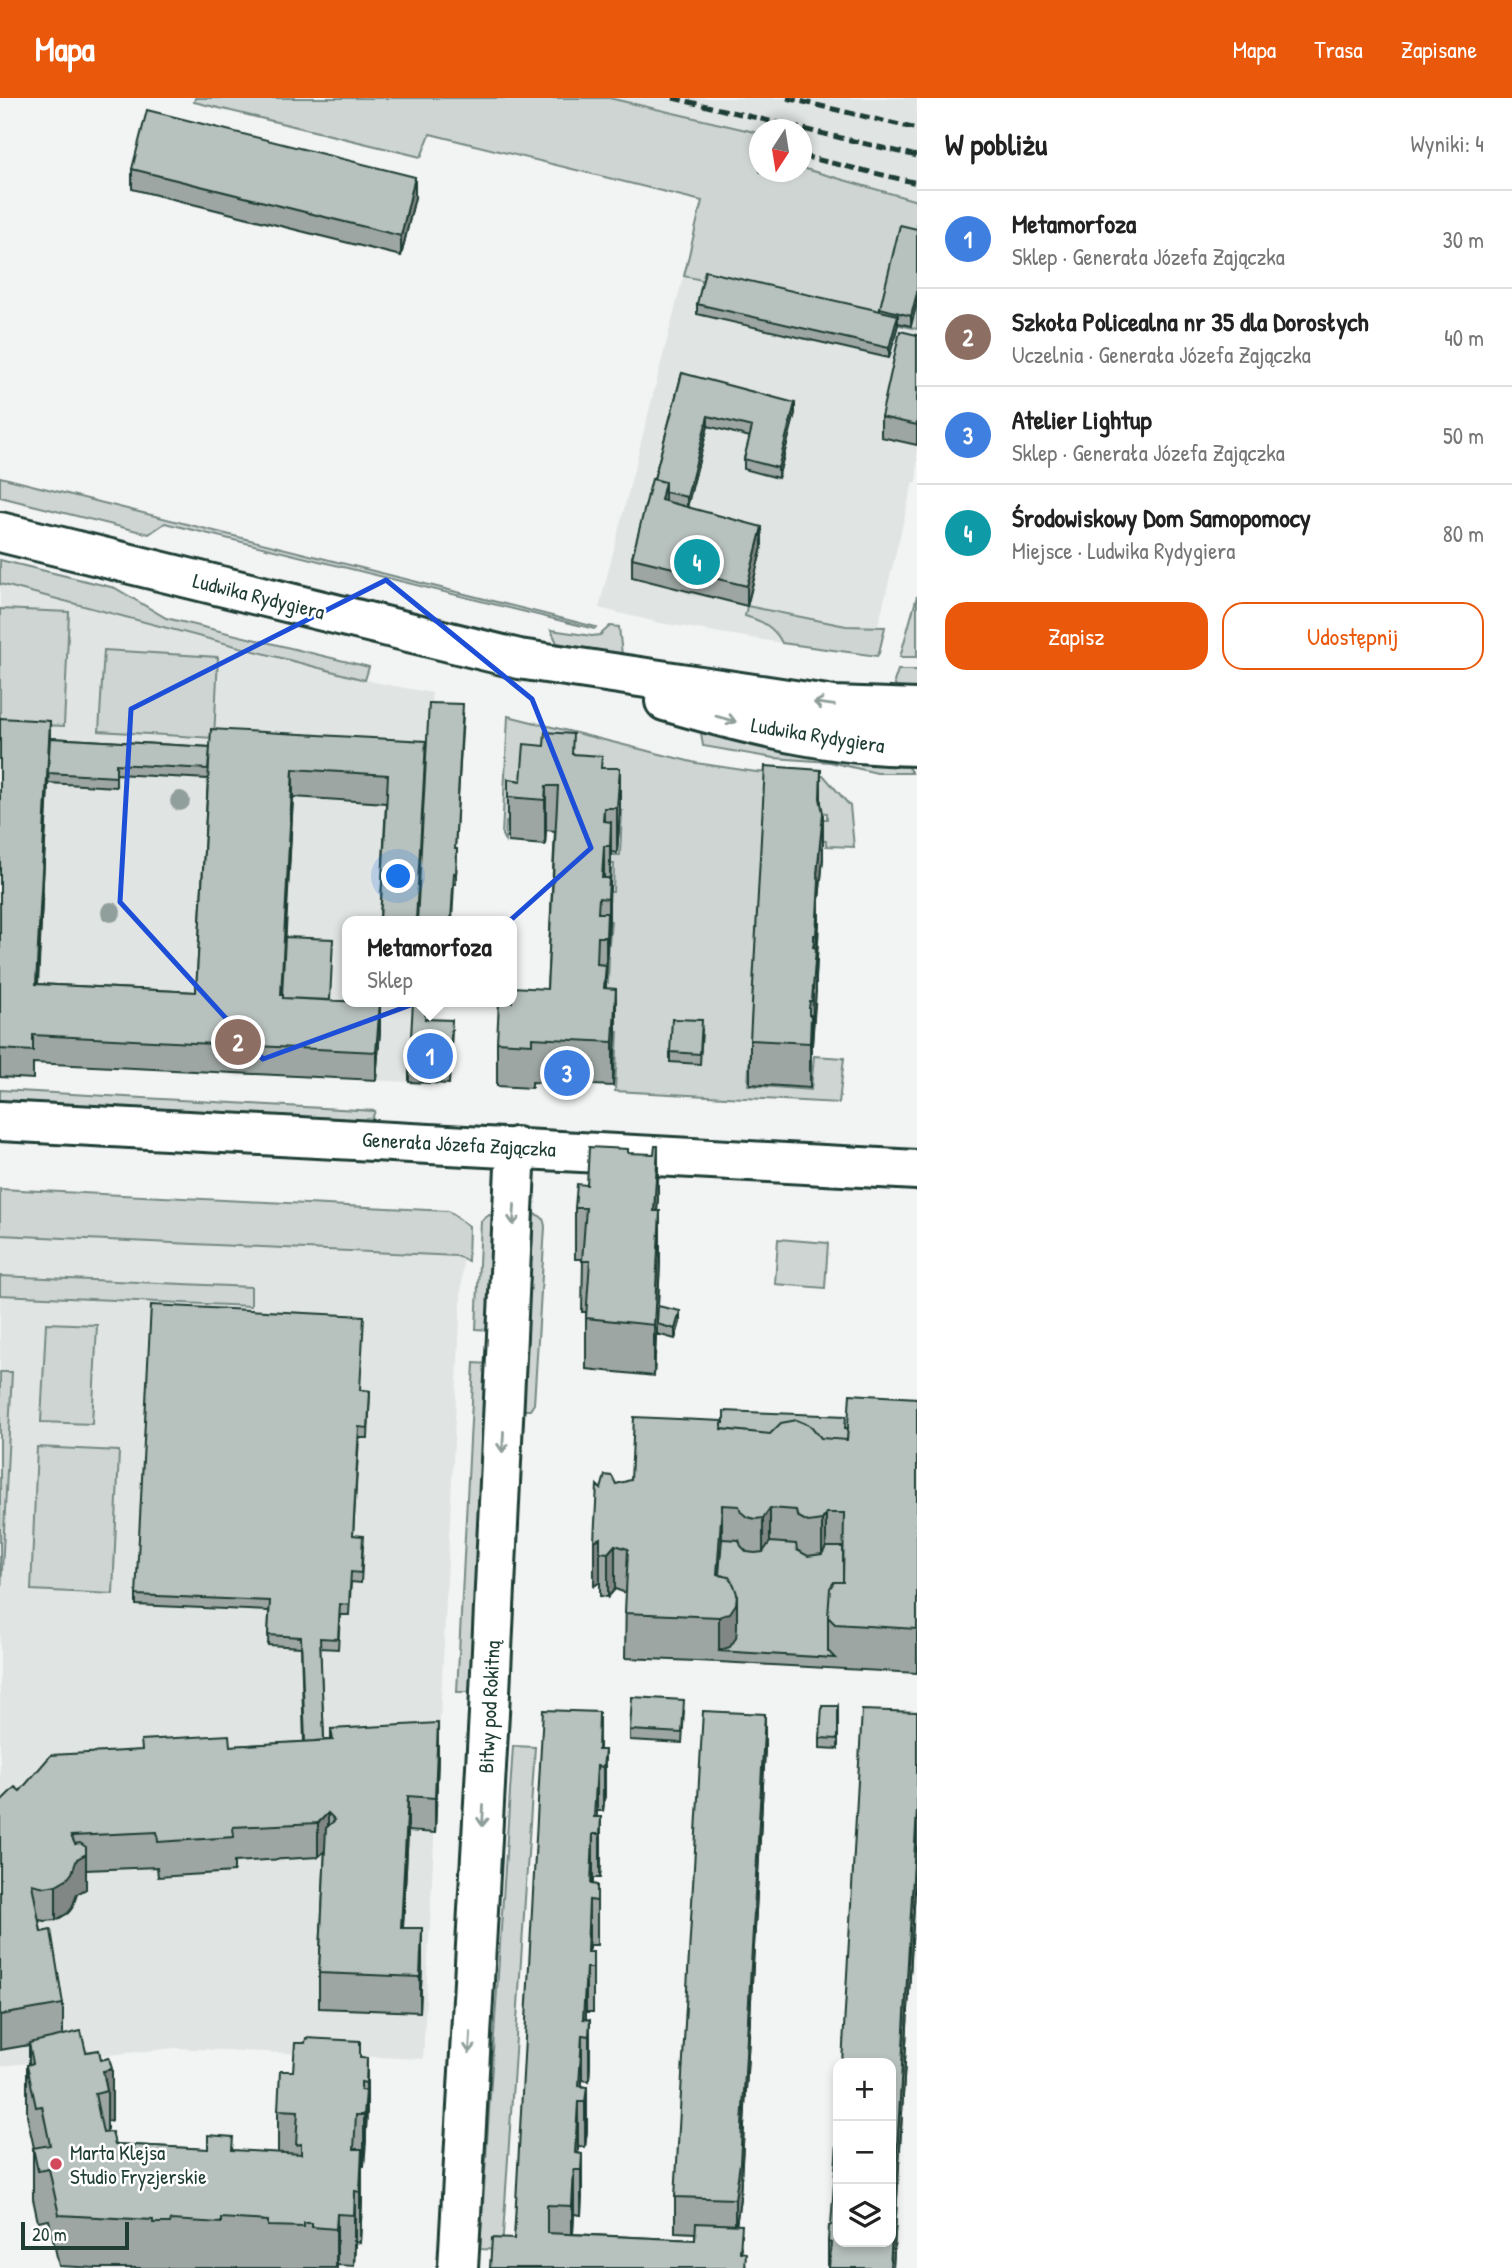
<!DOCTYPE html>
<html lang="pl">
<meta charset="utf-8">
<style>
:root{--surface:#fff;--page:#f6f6f6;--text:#222;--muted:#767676;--line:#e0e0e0;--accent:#ea580c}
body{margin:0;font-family:"Patrick Hand",sans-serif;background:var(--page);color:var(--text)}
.controls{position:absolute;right:21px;bottom:21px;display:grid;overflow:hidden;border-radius:14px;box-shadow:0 4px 10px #0003}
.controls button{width:63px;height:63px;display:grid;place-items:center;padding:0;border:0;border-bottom:2px solid var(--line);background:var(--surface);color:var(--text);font:35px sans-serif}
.compass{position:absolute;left:749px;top:21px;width:63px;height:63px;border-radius:50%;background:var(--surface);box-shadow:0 4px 10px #0003;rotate:192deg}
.scale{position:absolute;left:21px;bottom:18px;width:108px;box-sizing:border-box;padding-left:7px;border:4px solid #1f3d34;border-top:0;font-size:19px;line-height:24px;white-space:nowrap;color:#1f3d34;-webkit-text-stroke:5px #fff;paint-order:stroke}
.you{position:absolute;left:399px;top:779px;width:24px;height:24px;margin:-18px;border:5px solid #fff;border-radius:50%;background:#1a73e8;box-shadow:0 0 0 10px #1a73e833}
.badge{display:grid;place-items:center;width:46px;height:46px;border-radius:50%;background:var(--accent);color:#fff;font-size:23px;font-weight:700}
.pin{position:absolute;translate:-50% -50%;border:4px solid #fff;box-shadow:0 2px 7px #0006}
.popup{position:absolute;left:342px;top:818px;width:175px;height:91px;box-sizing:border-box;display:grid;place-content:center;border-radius:14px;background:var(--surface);filter:drop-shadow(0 2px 5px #0005);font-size:23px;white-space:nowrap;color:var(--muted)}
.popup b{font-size:26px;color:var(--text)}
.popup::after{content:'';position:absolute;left:50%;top:100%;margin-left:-14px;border:14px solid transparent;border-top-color:var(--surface)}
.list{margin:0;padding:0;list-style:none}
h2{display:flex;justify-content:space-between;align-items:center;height:91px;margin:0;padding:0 28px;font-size:30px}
h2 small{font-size:23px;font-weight:400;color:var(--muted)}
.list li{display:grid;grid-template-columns:46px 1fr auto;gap:21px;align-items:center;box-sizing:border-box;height:98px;padding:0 28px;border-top:2px solid var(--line)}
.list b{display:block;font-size:26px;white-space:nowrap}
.list p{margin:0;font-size:23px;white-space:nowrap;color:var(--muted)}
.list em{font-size:23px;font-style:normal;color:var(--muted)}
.actions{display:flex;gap:14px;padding:21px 28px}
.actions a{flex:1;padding:16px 0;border:2px solid var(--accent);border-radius:21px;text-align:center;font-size:24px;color:var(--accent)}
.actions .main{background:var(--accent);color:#fff}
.icon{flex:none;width:38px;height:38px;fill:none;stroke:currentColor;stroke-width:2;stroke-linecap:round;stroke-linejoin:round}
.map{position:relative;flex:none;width:917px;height:2170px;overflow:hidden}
header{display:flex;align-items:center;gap:42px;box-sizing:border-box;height:98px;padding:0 35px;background:var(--accent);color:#fff}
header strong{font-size:33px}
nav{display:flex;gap:38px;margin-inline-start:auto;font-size:24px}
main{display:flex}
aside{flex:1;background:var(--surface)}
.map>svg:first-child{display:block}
</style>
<header>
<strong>Mapa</strong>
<nav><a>Mapa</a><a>Trasa</a><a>Zapisane</a></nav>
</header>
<main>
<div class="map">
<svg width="917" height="2170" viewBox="0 0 917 2170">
<rect width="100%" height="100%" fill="#f2f3f3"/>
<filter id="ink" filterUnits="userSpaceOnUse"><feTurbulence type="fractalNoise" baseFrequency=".0143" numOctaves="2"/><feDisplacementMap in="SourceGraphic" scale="14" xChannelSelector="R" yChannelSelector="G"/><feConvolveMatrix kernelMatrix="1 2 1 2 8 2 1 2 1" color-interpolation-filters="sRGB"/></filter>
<g filter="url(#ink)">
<path fill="#e0e4e3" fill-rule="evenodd" d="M290,0H917V384H913L878,528L771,529L777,535L782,545L660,525L599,510L702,104ZM760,32H802V74H760Z
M0,486L378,585L432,595L418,823H348V904H413L409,984L34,965L33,981L0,979Z
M0,1137L457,1158L463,1162L423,1961L175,1950L0,1968Z"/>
<path fill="#ced5d3" stroke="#768984" stroke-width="2" d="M195,0H609L759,35L760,74H802V70L917,103V231L684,178L702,103L430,36L421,59L194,4Z
M0,379L596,529L594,531L165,425L149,436L0,399Z
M0,462L115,490L166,520L369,569L365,582L0,486Z
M917,498V559H900Z
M747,508L846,528L885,529L879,555L877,558L782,545C775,530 761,522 745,518Z
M0,511L69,514L64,628L0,625Z
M610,528L619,529L622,557L557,545L551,532L592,538L600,537Z
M104,552L218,559L214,640L99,633Z
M898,572H917V593L898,595L894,584Z
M508,618L696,665L756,674L824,678L850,708L854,749L826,748V743H821L822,721H827V715L764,711L748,987L811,992L814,958L844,960L839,1005L615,993L618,934L606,933L599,885H608L609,859L600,858L601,846H609L611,823L604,822L607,794H613L614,766H608V757H620L622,713L604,712L519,725L506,724L505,743L502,737Z
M700,628L905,665L912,675H877L830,664L774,660L703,648Z
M0,992L375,1013L371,1024L0,1003Z
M0,1091L448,1113L469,1128L468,1163L457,1158L0,1137Z
M534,1116C542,1118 544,1120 545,1129L534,1306L530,1312H522Z
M489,1117L496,1118L490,1232L476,1231L481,1123Z
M778,1141L828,1145L825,1190L775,1186Z
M0,1178L251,1189V1208L0,1197Z
M46,1225L97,1227L92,1326L41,1324Z
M474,1265L489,1266L472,1594H457Z
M0,1274H12L1,1492H0Z
M37,1349L119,1353L113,1496L31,1492Z
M513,1648L535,1649L502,2152L480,2151Z"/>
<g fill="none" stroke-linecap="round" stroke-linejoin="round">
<defs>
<path id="street" d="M0,1023L917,1072
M458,2170L489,1615L516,1049"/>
<path id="secondary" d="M0,434L519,561L834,608L917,611
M665,603C748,627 830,648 917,648"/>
</defs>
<use href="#street" stroke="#1f3d34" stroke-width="44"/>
<use href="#secondary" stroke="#1f3d34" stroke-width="44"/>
<use href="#street" stroke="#fff" stroke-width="38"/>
<use href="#secondary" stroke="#fff" stroke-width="38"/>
<path stroke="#1f3d34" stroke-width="5" stroke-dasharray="10 5" stroke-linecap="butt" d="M673,0L917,58
M787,0L917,31
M802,58L917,85"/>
</g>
<g fill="#919f9c">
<circle cx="180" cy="703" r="10"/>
<circle cx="111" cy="814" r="10"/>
</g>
<path fill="#9da6a3" stroke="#1f3d34" stroke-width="2" fill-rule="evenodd" d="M132,71L415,99L401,158L132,91Z
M917,131L911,228L898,225L889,260L697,216V206L880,213V210Z
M917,237V347L881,339V319Z
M682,275L795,315L778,380L744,371V361L750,339L708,328L687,409L762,449L747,508L632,479V460L654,381Z
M463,616L455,751H457L456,786H454L452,823H380L386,705L293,699L285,839L330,902L380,933L376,982L33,965V981L0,979V620L50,640L210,649L426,643ZM116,676L208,681L196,894L38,886L48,682V685L116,689Z
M573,656L602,670L620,715L617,755L611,754L606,884V890L616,935L613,988L532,984V990L497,988V944L547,891L555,733L546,732L545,747L508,744V681L521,683Z
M821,708L823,760L819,802V827L812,947H811L810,990L750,986V942Z
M426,921L452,932L449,986L409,984V974Z
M702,932L700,966L670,964V954Z
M628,1055L658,1099L657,1113L660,1164L658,1208L680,1224L675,1241L657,1236V1216L654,1278L586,1271V1214H582L583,1161H575V1110L587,1087Z
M361,1292L370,1293L368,1340H359L353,1437L363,1448L361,1485L351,1484L349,1517H340L338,1551L320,1550L324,1642H331V1631L438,1660L435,1735L408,1733L403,1830L422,1865L420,1914L319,1910V1875L325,1753L318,1759L234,1764V1774L158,1779L157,1769L86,1772V1791L77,1796L72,1810L68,1815L56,1822L45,1823L39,1822L41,1834L63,1906V1937L86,1954L101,1962L109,1960L112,2022L107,2023V2035L115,2046L278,2055V2012L293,1973L360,1959L367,1960V2011L364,2068H362V2102L360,2145L355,2144L354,2168L337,2167V2170H97L59,2168L49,2122L38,2124L33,2101V2050H34L27,2018V1967H29V1947L0,1952V1704L20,1693L230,1648L304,1644L301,1549L268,1547L269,1513L136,1507V1497Z
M917,1300V1575L719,1564L625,1560L626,1495L615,1491L608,1499L600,1498V1484L594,1488L601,1391L631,1382L722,1325L848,1330Z
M838,1608V1651L820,1650V1640Z
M684,1613L682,1645L630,1642V1632Z
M765,1651L740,2100L736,2127L742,2154L746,2170L514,2141L599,1652H605V1696L603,1713H597L596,1719H601V1764L600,1780H593V1786L597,1787V1847H589V1854H593V1914H586V1921L590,1922V1966L589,1983L582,1982V1988L587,1989V2033L585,2049L578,2048V2055L582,2056L581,2117L574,2116L573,2136L695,2142V2135L675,2134V2099Z
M917,1757L893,2170H828V2144L831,2127Z"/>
<path fill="#808784" stroke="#1f3d34" stroke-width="2" d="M415,79V99L401,158V138Z
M917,195V205L911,228V218Z
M898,217V227L889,260V250Z
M795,305V315L778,380V370Z
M708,318V328L687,409V399Z
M665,384V404L661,402Z
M762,429V449L747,508V488Z
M50,623V651L36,914V886Z
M620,670V715L617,755V710Z
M293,671V699L282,907L281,897Z
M821,672V716L820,700Z
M546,688V732L545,747V702Z
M604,710V793L602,800L603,723Z
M823,715V760L819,802L816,881L817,776Z
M611,724V768L610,793V748Z
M609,780V824L608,845V801Z
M607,815V860L606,884V839Z
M814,837V873L816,850V894L812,947Z
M616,891V935L613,988V944Z
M380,905V933L376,982V954Z
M811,917V961L810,990V945Z
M658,1048V1099L654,1164V1113Z
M660,1113V1164L654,1278V1227Z
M680,1213V1224L675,1241V1231Z
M722,1407V1451L717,1510V1476Z
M770,1410V1454L763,1464V1420Z
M826,1415V1459L822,1466V1422Z
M600,1440V1484L594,1488V1443Z
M615,1447V1491L608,1499V1455Z
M737,1496V1540L736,1551L719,1553V1519Z
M599,1614V1659L598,1652Z
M765,1616V1651L740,2100L735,2136V2101Z
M438,1625V1660L435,1735V1700Z
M605,1652V1696L603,1713V1669Z
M597,1668V1713L596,1736L594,1719Z
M408,1698V1733L401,1865V1830Z
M917,1712V1757L893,2170H890Z
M328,1715V1750L318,1759V1725Z
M601,1719V1764L600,1780V1736Z
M593,1736V1780L592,1803L591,1786Z
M86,1756V1791L77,1796L72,1810L68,1815L56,1822V1787L77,1761Z
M589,1802V1847L588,1870H587Z
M422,1830V1865L420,1914V1879Z
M586,1870V1914L585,1938L583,1921Z
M590,1922V1966L589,1983V1938Z
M582,1937V1982L581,2004L579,1988Z
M367,1960V2011L366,2036V1985Z
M112,1971V2022L107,2023V1993L103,1973Z
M587,1989V2033L585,2049V2004Z
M366,1993V2044L364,2068V2017Z
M578,2004V2048L577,2072L575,2055Z
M362,2051V2102L360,2145V2094Z
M582,2056V2100L581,2117V2072Z
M574,2072V2116L572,2153V2108Z
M355,2093V2144L354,2168V2117Z
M337,2116V2167L336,2170V2131Z"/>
<path fill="#b7c1bd" stroke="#1f3d34" stroke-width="2" d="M147,12L415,79L401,138L132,71Z
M900,127L917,131V195L911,218L880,210Z
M705,173L898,217L889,250L697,206Z
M900,233L917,237V327L881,319Z
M682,275L795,305L778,370L744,361L752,329L708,318L687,399L665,394V384L654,381Z
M652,381L665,384L661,402L762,429L747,488L632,460Z
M429,605L463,606L455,751H457L456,776L454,775L451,823H417Z
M0,620L50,623L36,886L196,894L211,631L426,643L416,823H380L388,677L293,671L281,897H283V900L380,905L376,954L33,937V953L0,951Z
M545,634L573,636L572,656L602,658L601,670H620L617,710H604L603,723L611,724L610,748H604L602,780H609L608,801L599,800L598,815H607L606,839H598L597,866L606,867L604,890L616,891L613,944L532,940V946L497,944L499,904H512V889L547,891L558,688H546L545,702L508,699V681L521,683L524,646L544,648Z
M50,640L210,649L208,671L116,666V679L48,675Z
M765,668L821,672L820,700L823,715L817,776L819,783L816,837H814V843L813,849L816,850L812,903H810L809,910V917H811L810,945L750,942Z
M285,839L333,841L330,902L283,900V897H282Z
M413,904H426L425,921L452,922L449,976L409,974Z
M672,921L702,922L700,956L670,954Z
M655,1048H658L654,1113H660L654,1227L586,1220L590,1163H582L586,1110H575L577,1086L587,1087L589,1049L628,1051V1055L654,1056Z
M151,1207L364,1218L360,1292L370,1293L368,1330L359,1329L353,1437L363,1438L361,1475L351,1474L349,1507L340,1506L338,1541L320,1540L324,1642L305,1644L301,1539L268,1537L270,1503L136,1497Z
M658,1208L680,1213L675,1231L657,1226Z
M850,1296L917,1300V1531L835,1526L828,1519L830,1490L834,1484H843L844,1415H826L822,1422L808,1424L797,1418L796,1412L770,1410L763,1420L755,1421L747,1419L741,1414L739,1408L722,1407L717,1476L729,1479L734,1487L737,1496L736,1506L730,1515L719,1519L625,1515L628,1451L615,1447L608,1455L600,1454V1440L594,1443L597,1387L601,1391L605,1377L612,1378L616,1386L631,1382L634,1319L722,1323L721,1331L770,1336L781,1325L797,1322L811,1328L821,1340L847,1342Z
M724,1313L846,1318L845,1330H848L847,1342L821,1340L811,1328L797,1322L781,1325L770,1336L722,1331V1325H724Z
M722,1441L739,1442L741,1448L747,1454L755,1455L763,1454L770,1444L796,1446L797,1452L808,1458L822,1456L826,1449H843V1484H834L830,1490L828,1519V1553L835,1560L718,1553L730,1549L736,1540L737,1530V1496L734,1487L729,1479L719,1477Z
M632,1599L684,1602L682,1635L630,1632Z
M822,1608H838V1641L820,1640Z
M543,1612L599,1614L598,1652H605L603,1669L597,1668L594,1719H601L600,1736H593L591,1786L597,1787V1803L589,1802L587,1854H593V1870H586L583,1921L590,1922L589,1938L582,1937L579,1988L587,1989L585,2004H578L575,2055L582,2056L581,2072H574L572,2108L547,2107V2135L695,2142L696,2125L742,2127L740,2154L746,2155L745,2170H490L492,2140L514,2141Z
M862,1612L917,1614V1712L890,2170H829L831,2145L828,2144L829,2128L831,2127L838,2032V2144H891V1965H842Z
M703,1613L765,1616L740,2065L735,2101L675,2099Z
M438,1625L435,1700L408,1698L401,1830H422L420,1879L319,1875L326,1730L335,1722L328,1715L318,1725L233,1729L234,1739L158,1744L157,1734L71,1738L75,1746L80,1745L86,1749V1756L77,1761L72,1775L68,1780L56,1787L45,1789L32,1786L41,1834L51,1832L63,1906L0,1917V1704L15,1689L20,1693L51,1657L142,1652L141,1642L229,1637L230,1648L333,1642L331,1631Z
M81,1933L86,1954L99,1952L101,1962L109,1960L112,1971L103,1973L107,1993L95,1996L103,2035L112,2034L115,2046L208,2051V2037L233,2039L232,2052L301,2056V2046L296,2047L298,2013L278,2012L280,1973H293L295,1945H305L306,1940L360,1943V1959L367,1960L366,1985L361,1984V1992L366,1993L364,2017H356L354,2051H362L360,2094L355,2093L354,2117L337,2116L336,2131L312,2129V2125H304V2129L268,2128V2123L221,2120V2125L171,2122L170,2125H153V2122L59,2117L49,2071L38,2073L33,2050L50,2047L42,2008L36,2009L27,1967L33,1965L29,1945Z"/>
<defs><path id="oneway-shaft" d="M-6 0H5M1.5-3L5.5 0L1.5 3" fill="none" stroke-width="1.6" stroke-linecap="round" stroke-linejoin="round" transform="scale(1.75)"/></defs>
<g stroke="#8f9e9a">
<use href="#oneway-shaft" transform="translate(824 606) rotate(-172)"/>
<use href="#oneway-shaft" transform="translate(726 621) rotate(16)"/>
<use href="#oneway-shaft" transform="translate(514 1117) rotate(93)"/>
<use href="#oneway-shaft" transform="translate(503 1344) rotate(93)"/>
<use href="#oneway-shaft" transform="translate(483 1718) rotate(93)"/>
<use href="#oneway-shaft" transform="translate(470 1945) rotate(93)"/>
</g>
</g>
<path fill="none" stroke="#1d4ed8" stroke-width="5" stroke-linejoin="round" d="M386,482L532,601L591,750L419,904L263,961L120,804L131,611Z"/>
<circle fill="#d1495b" stroke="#fff" stroke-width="2.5" cx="56" cy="2066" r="7"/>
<g text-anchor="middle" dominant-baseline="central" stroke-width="5" stroke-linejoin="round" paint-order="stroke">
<g font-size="21" fill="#1f3d34" stroke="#fff">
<text transform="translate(259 498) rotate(14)">Ludwika Rydygiera</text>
<text transform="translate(818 637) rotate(9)">Ludwika Rydygiera</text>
<text transform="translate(459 1046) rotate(3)">Generała Józefa Zajączka</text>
<text transform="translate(489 1609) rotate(-87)">Bitwy pod Rokitną</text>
</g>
<g font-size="21" fill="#1f3d34" stroke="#fff" text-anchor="start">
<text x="70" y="2054">Marta Klejsa<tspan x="70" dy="24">Studio Fryzjerskie</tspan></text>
</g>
</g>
</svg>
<div class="controls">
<button>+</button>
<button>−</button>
<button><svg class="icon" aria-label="layers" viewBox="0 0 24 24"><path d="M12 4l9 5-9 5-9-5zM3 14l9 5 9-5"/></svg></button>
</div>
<svg class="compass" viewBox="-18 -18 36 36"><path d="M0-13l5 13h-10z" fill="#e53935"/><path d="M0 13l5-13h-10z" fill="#767676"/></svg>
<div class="scale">20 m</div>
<div class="you"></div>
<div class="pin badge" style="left:430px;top:958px;background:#3f7fe0">1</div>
<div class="popup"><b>Metamorfoza</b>Sklep</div>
<div class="pin badge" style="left:238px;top:944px;background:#8d6e63">2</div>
<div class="pin badge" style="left:567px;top:975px;background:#3f7fe0">3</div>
<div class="pin badge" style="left:697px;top:464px;background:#0f9aa8">4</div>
</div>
<aside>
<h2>W pobliżu<small>Wyniki: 4</small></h2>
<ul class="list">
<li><span class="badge" style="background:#3f7fe0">1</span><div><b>Metamorfoza</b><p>Sklep · Generała Józefa Zajączka</p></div><em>30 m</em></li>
<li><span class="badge" style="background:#8d6e63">2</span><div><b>Szkoła Policealna nr 35 dla Dorosłych</b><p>Uczelnia · Generała Józefa Zajączka</p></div><em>40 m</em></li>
<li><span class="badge" style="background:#3f7fe0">3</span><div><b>Atelier Lightup</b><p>Sklep · Generała Józefa Zajączka</p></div><em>50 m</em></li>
<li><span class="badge" style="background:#0f9aa8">4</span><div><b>Środowiskowy Dom Samopomocy</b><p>Miejsce · Ludwika Rydygiera</p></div><em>80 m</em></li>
</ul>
<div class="actions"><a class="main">Zapisz</a><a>Udostępnij</a></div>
</aside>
</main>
